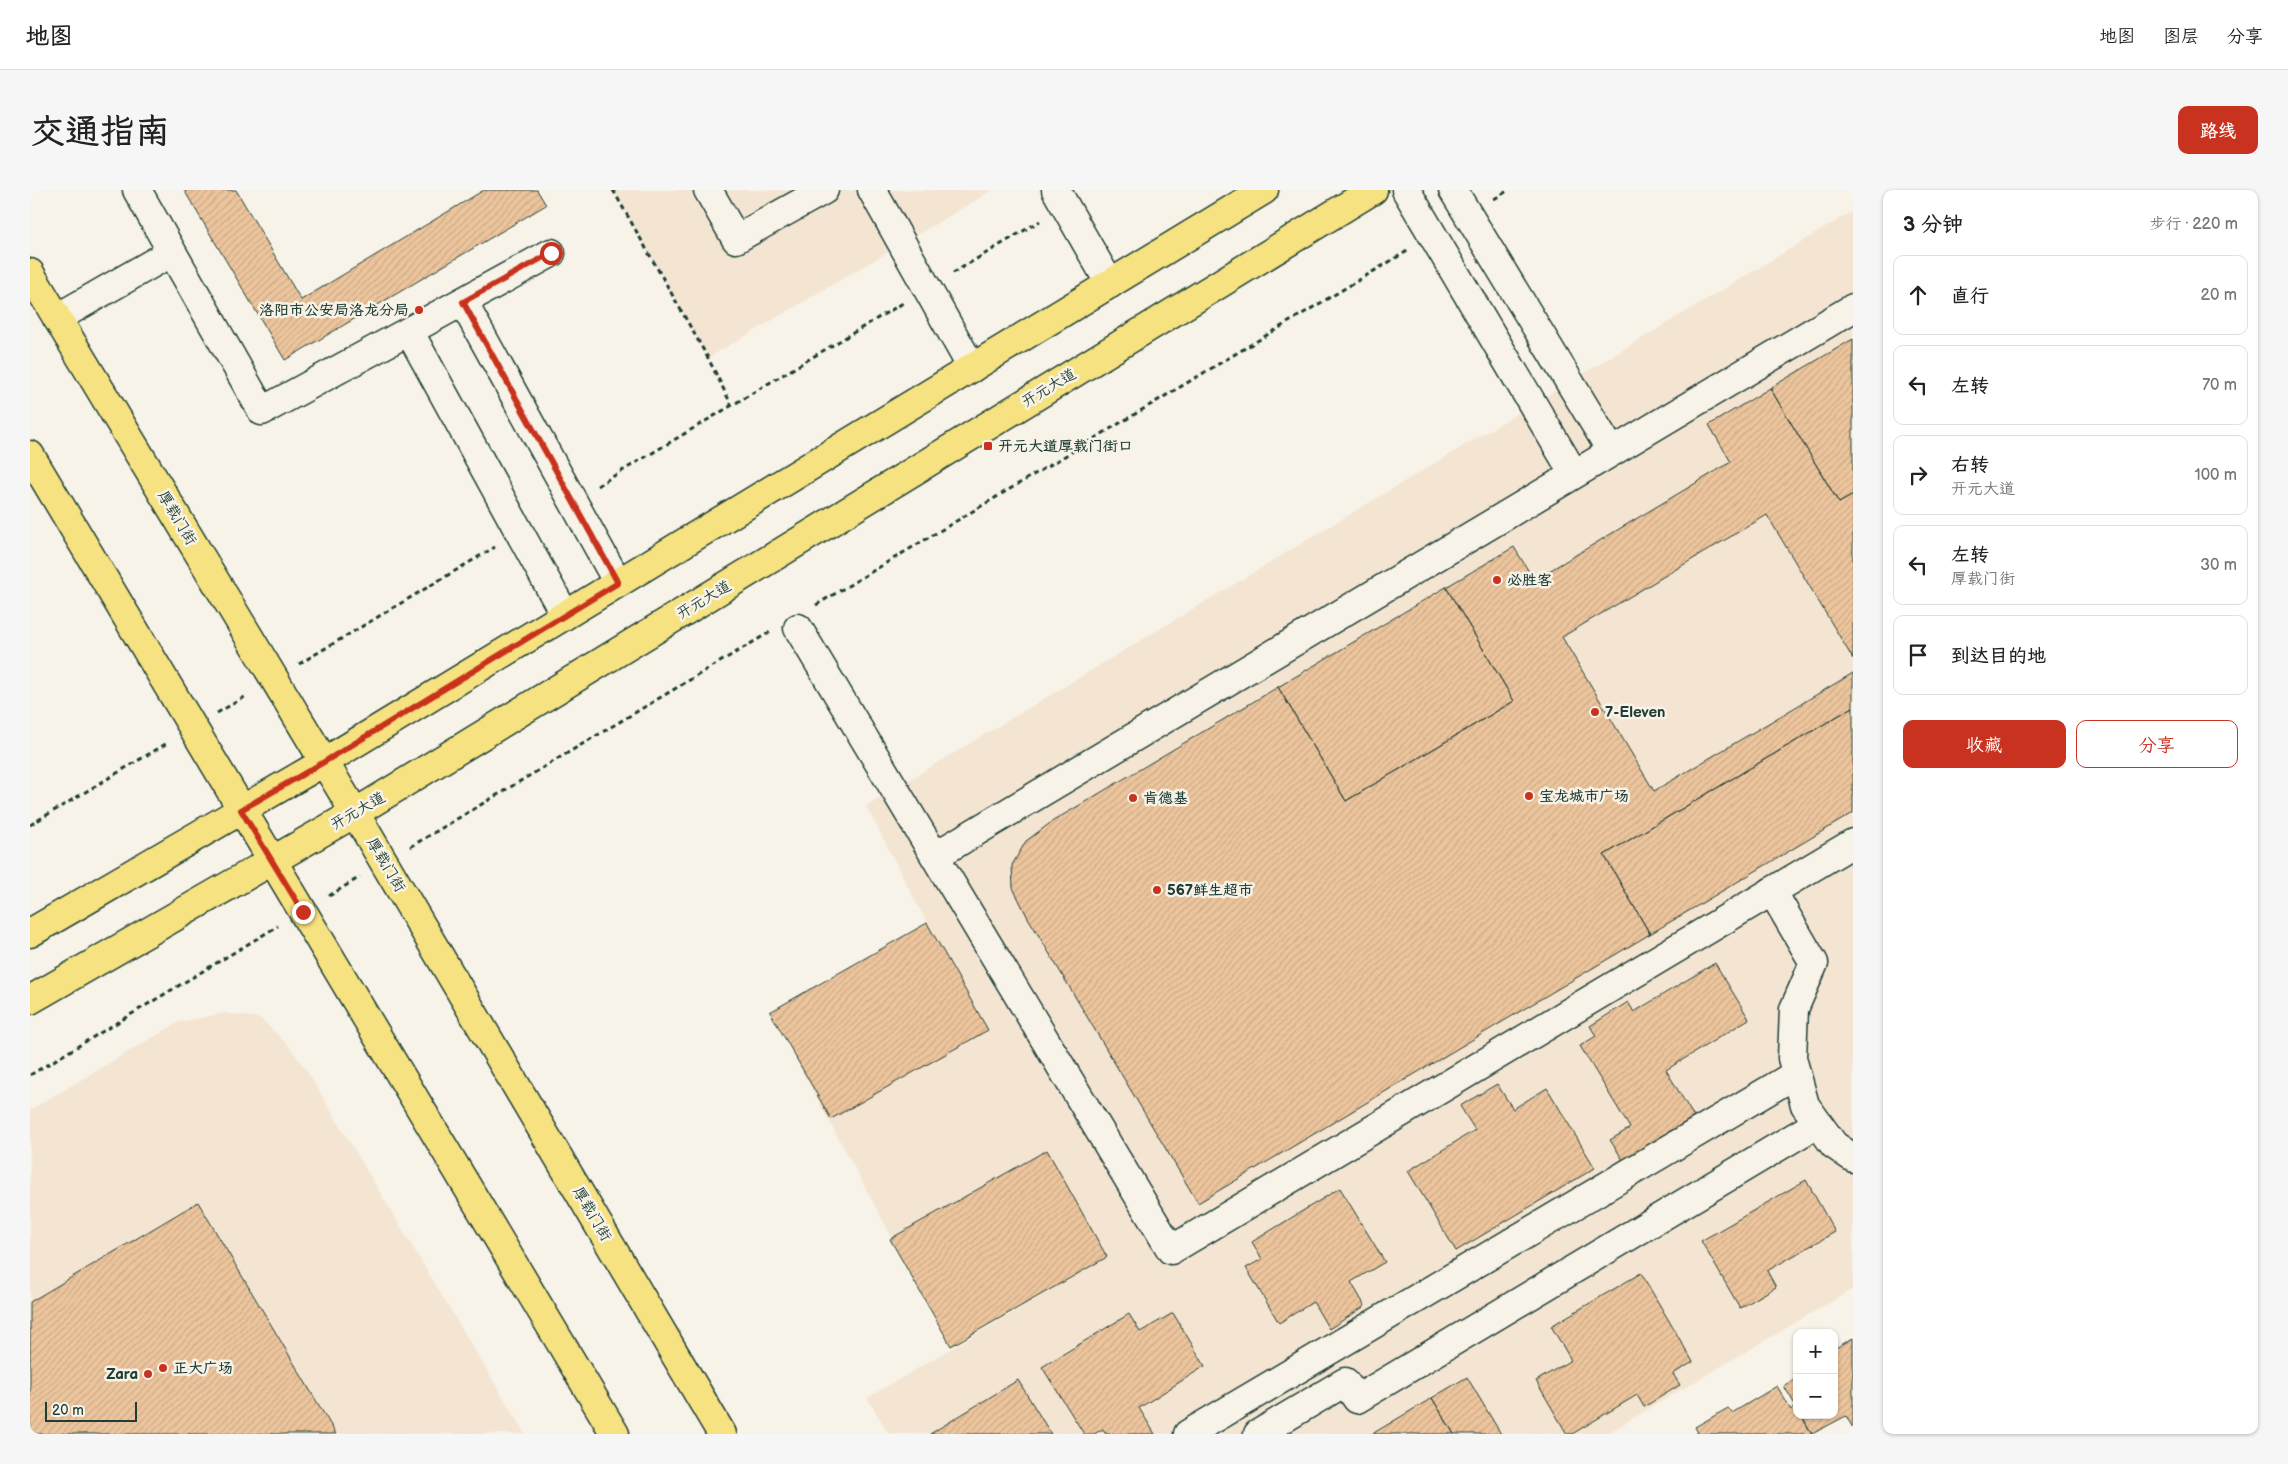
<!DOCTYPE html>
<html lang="zh">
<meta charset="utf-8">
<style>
:root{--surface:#fff;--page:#f6f6f6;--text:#222;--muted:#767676;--line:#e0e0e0;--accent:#c8321e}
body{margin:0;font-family:"Balsamiq Sans","LXGW WenKai TC",sans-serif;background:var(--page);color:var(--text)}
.controls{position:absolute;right:15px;bottom:15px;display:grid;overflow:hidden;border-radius:10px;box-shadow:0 1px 4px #0004}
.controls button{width:45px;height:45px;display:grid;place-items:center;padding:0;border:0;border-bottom:1px solid var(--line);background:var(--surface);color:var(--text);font:25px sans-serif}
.scale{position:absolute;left:15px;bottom:12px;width:92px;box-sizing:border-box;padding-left:5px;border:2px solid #1f3d34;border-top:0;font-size:14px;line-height:18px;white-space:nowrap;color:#1f3d34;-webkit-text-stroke:4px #f7f3e8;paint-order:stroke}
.stop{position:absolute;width:15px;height:15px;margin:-11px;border:4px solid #c8321e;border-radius:50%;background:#fff}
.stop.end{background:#c8321e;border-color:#fff;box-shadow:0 1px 5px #0008}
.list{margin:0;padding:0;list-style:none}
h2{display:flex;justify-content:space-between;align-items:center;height:65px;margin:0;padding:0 20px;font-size:21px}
h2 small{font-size:16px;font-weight:400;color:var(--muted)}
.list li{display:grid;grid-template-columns:32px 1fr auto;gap:15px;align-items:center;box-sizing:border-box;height:80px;margin:0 10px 10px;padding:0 10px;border:1px solid var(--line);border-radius:10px}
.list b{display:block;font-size:19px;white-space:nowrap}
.list p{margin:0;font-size:16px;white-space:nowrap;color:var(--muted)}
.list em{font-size:16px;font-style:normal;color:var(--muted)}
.actions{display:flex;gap:10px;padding:15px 20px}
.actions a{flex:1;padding:11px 0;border:1px solid var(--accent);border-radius:10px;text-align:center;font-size:18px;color:var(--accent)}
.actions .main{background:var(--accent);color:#fff}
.icon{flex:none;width:28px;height:28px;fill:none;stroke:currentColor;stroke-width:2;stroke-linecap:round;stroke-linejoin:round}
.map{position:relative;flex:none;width:1823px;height:1244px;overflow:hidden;border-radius:10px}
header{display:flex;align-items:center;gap:30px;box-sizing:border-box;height:70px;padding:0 25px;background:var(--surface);border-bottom:1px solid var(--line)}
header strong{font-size:24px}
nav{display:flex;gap:28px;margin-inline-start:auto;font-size:18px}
.intro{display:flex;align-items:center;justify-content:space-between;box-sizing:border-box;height:120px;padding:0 30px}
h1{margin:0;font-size:35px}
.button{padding:12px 22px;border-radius:10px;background:var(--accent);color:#fff;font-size:18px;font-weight:700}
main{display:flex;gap:30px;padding:0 30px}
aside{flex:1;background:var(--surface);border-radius:10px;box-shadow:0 1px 4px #0004}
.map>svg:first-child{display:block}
</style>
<header>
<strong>地图</strong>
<nav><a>地图</a><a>图层</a><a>分享</a></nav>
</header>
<div class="intro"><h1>交通指南</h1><a class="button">路线</a></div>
<main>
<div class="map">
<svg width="1823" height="1244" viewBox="0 0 1823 1244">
<defs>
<pattern id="building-hatch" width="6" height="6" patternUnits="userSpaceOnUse" patternTransform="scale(1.25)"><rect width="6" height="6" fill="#edc59d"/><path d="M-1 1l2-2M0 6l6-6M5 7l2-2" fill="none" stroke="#cbaa88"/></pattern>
</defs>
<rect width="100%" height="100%" fill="#f7f3e8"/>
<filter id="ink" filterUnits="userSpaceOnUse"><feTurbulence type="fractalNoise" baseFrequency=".02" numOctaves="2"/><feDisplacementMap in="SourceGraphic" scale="10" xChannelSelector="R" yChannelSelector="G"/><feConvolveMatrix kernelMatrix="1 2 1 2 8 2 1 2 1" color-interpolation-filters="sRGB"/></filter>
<g filter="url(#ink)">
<path fill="#f4e5d2" d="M583,0H963L678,168Z
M1823,21V1099L1576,1244H859L837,1208L1035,1092L921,1156L740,822L897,733L836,616Z
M195,823L230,828L258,855L277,881L495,1244H0V920L149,832Z"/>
<path fill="url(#building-hatch)" stroke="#1f3d34" d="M154,0H206L271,110L454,0H507L516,15L255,170Z
M1823,149V305L1809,313L1740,198Z
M1740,198L1809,313L1823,305V469L1737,325L1532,447L1624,601L1823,483V517L1574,665L1620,744L1168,1013L997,726L983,698L982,675L996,651L1023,631L1248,497L1316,611L1484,511L1416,397L1484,357L1504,390L1701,272L1679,235Z
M1416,397L1484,511L1316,611L1248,497Z
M1823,517V623L1620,744L1574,665Z
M897,733L958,840L801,929L740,822Z
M1685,773L1719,829L1636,880L1664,927L1593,970L1580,950L1600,938L1550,856L1566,846L1560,836L1598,812L1604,822Z
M1467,894L1483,919L1517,898L1565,978L1426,1061L1378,981L1445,940L1430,916Z
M1017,960L1077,1067L921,1156L860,1049Z
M1776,990L1805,1042L1737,1081L1746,1097L1710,1118L1671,1051Z
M1310,998L1355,1072L1321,1092L1335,1116L1299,1139L1283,1112L1249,1133L1216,1078L1232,1069L1222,1052Z
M168,1012L306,1244H0V1112Z
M1611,1083L1663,1172L1643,1184L1650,1195L1614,1217L1607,1205L1542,1244H1537L1506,1191L1541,1170L1521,1136Z
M1143,1123L1175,1176L1109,1218L1125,1244H1076L1073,1239L1064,1244H1054L1012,1177L1099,1124L1110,1142Z
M1823,1148V1238L1816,1226L1782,1244L1771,1225H1804V1159Z
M1437,1187L1471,1244H1424L1402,1208Z
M1767,1188V1218L1754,1196Z
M988,1190L1021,1244H900Z
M1747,1196L1761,1220L1766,1216L1767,1225H1771L1782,1244H1666L1668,1243L1665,1237L1698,1218L1702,1223Z
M1402,1208L1424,1244H1342Z"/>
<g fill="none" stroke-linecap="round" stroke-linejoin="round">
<defs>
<path id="minor" d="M107,0L232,221L379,141L535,425
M678,0L706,49L794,0
M842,0L942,178
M1026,0L1080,94
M1376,0L1544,284
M1423,0L1582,262
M433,112L588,393
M27,128L142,62
M379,141L521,63
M768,438L1141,1060L1823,653
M905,666L1823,118
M1742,701L1784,773L1764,819L1762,868L1775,915L1804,955L1823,968
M1158,1244L1766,884
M1228,1244L1315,1192L1327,1209L1788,933"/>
<path id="major" d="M0,83L325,623L692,1244
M0,265L585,1244
M0,743L294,572L1234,0
M0,810L325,623L1343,0"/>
</defs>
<use href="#minor" stroke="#1f3d34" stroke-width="31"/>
<use href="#major" stroke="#1f3d34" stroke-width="31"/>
<path stroke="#1f3d34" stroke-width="3" stroke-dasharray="5 4" stroke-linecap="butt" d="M583,0L678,168L702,216
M1464,9L1479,0
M923,83L1010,31
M567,296L873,113
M786,415L1379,60
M269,474L465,357
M187,523L218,505
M0,635L139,552
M380,657L740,442
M299,706L330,687
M0,885L248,736"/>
<use href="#minor" stroke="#f7f3e8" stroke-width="28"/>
<use href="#major" stroke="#f7e281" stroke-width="28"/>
</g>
</g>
<g fill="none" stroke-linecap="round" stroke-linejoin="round" filter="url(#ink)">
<path stroke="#c8321e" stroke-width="6" d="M273,722L211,620L294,572L588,393L433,112L521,63"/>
</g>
<g fill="#c8321e" stroke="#f7f3e8" stroke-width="2">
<circle cx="389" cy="120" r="5"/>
<rect x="953" y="251" width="10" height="10" rx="2.5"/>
<circle cx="1467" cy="390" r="5"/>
<circle cx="1565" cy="522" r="5"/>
<circle cx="1499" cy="606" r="5"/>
<circle cx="1103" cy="608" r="5"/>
<circle cx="1127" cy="700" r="5"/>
<circle cx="133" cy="1178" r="5"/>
<circle cx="118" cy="1184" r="5"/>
</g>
<g text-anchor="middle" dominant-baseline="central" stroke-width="5" stroke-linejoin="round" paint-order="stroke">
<g font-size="15" font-weight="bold" fill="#1f3d34" stroke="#f7f3e8" text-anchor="start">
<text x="379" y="120" text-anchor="end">洛阳市公安局洛龙分局</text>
<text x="968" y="256">开元大道厚载门街口</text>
<text x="1477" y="390">必胜客</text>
<text x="1575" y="522">7-Eleven</text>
<text x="1509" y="606">宝龙城市广场</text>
<text x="1113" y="608">肯德基</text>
<text x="1137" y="700">567鲜生超市</text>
<text x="143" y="1178">正大广场</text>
<text x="108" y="1184" text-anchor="end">Zara</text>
</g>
<g font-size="15" fill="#1f3d34" stroke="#f7f3e8">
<text transform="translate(1019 198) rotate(-31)">开元大道</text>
<text transform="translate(147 328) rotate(59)">厚载门街</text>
<text transform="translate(674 410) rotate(-31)">开元大道</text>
<text transform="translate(328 621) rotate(-30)">开元大道</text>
<text transform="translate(356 675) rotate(59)">厚载门街</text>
<text transform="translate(562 1024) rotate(59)">厚载门街</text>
</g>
</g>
</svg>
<div class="controls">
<button>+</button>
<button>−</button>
</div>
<div class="scale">20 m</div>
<div class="stop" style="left:521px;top:63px"></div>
<div class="stop end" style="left:273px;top:722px"></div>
</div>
<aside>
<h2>3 分钟<small>步行 · 220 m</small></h2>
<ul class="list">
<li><svg class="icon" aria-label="ahead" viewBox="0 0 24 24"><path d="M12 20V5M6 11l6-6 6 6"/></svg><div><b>直行</b></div><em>20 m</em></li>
<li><svg class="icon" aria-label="left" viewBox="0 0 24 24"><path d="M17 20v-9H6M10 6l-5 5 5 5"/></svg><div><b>左转</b></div><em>70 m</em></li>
<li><svg class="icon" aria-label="right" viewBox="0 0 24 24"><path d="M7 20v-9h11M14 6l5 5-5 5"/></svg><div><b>右转</b><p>开元大道</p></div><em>100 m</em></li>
<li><svg class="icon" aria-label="left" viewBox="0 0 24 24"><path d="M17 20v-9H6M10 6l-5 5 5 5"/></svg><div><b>左转</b><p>厚载门街</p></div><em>30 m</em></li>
<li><svg class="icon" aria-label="arrive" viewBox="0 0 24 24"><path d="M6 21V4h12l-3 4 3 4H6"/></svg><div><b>到达目的地</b></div></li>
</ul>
<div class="actions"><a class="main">收藏</a><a>分享</a></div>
</aside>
</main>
